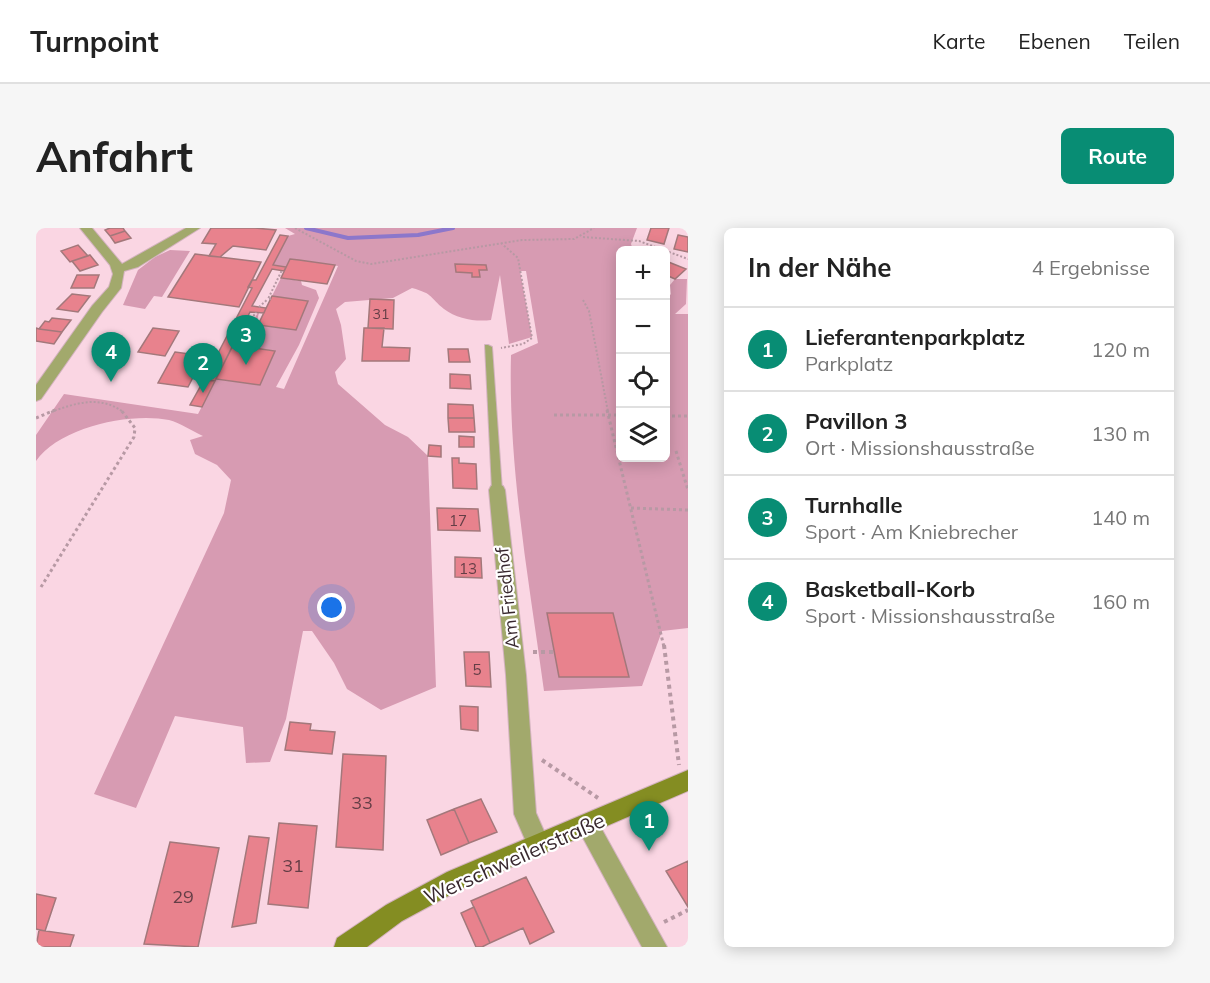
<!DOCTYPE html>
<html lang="de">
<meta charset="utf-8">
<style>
:root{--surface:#fff;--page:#f6f6f6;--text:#222;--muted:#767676;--line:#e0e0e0;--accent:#088d74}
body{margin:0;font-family:Mulish,sans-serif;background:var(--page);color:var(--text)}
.controls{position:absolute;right:18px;top:18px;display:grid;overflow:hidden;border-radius:9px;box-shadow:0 3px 15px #0003}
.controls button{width:54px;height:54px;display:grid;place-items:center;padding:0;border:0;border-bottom:2px solid var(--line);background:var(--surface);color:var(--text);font:30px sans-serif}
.you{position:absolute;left:296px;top:380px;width:21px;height:21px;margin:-15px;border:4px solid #fff;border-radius:50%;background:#1a73e8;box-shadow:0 0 0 9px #1a73e833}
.badge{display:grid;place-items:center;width:39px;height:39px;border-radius:50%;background:var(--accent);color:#fff;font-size:20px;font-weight:700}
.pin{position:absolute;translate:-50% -50px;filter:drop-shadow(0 2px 3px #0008)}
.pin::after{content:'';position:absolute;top:32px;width:21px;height:18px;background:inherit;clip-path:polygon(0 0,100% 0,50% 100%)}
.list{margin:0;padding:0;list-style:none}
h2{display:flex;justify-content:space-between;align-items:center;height:78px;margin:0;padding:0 24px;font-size:26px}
h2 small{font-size:20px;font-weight:400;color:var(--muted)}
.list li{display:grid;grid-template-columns:39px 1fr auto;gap:18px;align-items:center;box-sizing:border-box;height:84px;padding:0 24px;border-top:2px solid var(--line)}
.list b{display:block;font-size:22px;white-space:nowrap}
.list p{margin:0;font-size:20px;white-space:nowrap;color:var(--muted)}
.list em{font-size:20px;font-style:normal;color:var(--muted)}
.icon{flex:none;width:33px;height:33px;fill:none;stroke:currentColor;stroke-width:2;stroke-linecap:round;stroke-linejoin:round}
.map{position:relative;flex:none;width:652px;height:719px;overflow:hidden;border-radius:9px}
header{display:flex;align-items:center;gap:36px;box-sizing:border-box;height:84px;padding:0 30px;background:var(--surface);border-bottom:2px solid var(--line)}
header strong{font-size:28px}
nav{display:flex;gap:33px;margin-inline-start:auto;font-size:21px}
.intro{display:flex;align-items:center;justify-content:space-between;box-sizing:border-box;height:144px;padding:0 36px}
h1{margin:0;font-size:42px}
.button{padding:15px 27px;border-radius:9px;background:var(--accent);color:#fff;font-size:21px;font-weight:700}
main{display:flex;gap:36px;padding:0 36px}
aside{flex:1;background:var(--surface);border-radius:9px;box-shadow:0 3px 15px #0003}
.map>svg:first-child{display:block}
</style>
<header>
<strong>Turnpoint</strong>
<nav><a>Karte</a><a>Ebenen</a><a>Teilen</a></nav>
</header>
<div class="intro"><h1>Anfahrt</h1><a class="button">Route</a></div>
<main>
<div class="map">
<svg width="652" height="719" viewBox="0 0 652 719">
<rect width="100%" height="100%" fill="#fad6e3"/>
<path fill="#d79bb2" d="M249,0H601L595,16L597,22H584V230H630V72L635,66L634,57L639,51H651L650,76L639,86H652V400L626,403L606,458L508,463C493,352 472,240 475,127L502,115L490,43H484L496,109L473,116L464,47L455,92C440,94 421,91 408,81C393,69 398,66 376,60L357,70L309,74L300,81L305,97L310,131L299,144L302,156L349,197L372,209L392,228L400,459L345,482L311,461L298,435L276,403H267L250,491L234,534L210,535L207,499L139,488L100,580L58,566L188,285L195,252L181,237L159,226L154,212L167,208C156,203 144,195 133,192C95,184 23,199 0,233V207L28,166L162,186L180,151L224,157L239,123L197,117L208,95L216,96L222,84L223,85L220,96L222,97L260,102L272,73L236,68L245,50L265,53L266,57L280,62L283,70L263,117L240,159L248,161L302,38L254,31L250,39L237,37L252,8L259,6Z
M134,22L154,23L126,69L118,68L109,81L87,77L102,42L119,29Z"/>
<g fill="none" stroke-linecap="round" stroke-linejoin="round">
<path stroke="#8c77cb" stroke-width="4" d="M270,0L312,10L382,7L417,0"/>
</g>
<path fill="#e8828d" stroke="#a3787b" stroke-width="1.5" d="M74,0H87L89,3L74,8L69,2Z
M175,0H219L240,2L230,22L197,18L184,29L173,28L180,16L166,15Z
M615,0H633L628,16L611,12Z
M89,3L95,10L79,15L74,8Z
M244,7L252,8L237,37L250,39L248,43L236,41L216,78L230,80L228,85L214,84L179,153L168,152L216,60L212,59L216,52H220Z
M642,7L652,9V24L638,21Z
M42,17L52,28L34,34L25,23Z
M159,26L225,34L203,79L132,69Z
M54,27L62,37L44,43L36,33Z
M254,31L263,32L299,37L291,56L245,50Z
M630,33L650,41L639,51L630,47Z
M419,36L450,37L451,42H443L444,49H436V45L420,44Z
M41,47H63L58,60H35Z
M36,66L54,68L42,84L21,81Z
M236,68L272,73L260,102L222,97Z
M334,71L358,72L357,101L332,100Z
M16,90L35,92L26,104L3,101L9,93L13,94Z
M0,100L3,101L26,104L18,116L0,113Z
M117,100L143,103L129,128L102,124Z
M328,100H348L346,119L374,120L373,133H326Z
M197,117L239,123L224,157L180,151Z
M412,121H432L434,134H413Z
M139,124L168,128L152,159L122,155Z
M414,146L434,147L435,161L414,160Z
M168,152L179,153L166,179L154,177Z
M412,176L437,177L438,190H412Z
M412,190H438L439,204H413Z
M423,208L438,209V219H423Z
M393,217L405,218V229L392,228Z
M416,230H423V235L440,236L441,261L417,260Z
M401,280L442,281L444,303L402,302Z
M419,329L445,330L446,350L419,349Z
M511,385H577L593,449H523Z
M428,424H453L455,459L430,458Z
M424,478L442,479V503L425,501Z
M254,494L275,496L274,502L299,504L296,526L249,522Z
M307,526L350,528L347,622L300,619Z
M445,571L461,604L433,615L418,581Z
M418,581L433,615L405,627L391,592Z
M243,595L281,598L272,680L232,676Z
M213,608L233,610L220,695L196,699Z
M134,614L183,620L162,719L108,716Z
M652,633V679L630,643Z
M490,649L518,704L494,716L487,700L454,715L435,673Z
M0,666L20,670L9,703L0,701Z
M438,679L454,715L446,719H440L425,685Z
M3,702L38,707L34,719H0Z"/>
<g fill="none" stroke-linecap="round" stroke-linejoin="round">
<defs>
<path id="lane" d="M449,117H452L456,119L466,262L461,266L456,262Z"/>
<path id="street" d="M44,0H56L86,36L150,0H164L102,39L88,43L85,60L66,84L5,171L0,173V157L56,78L73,59L77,46L74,37Z
M461,256L467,258L469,262L490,447L500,585L514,617L511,625L503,628L495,625L478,586L470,447L453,262L455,258Z
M551,586L559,589L631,719H606L540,597L543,589Z"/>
<path id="secondary" d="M652,542V563L427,660L366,693L331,719H298L301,710L350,677L411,644Z"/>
</defs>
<use href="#lane" stroke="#d3b3bf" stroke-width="2"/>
<use href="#street" stroke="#d3b3bf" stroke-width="2"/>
<use href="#secondary" stroke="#d3b3bf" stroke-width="2"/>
<path stroke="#b799a4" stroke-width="2" stroke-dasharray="2 2" stroke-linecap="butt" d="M259,0L320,33L335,36L486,12L538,11L558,0
M547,9L603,13L652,31
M465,15L482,30L496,110L487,116L465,120
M235,71H232L246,42
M547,72L553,83L572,184
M223,79L232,71
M209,95L214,94L220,84
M15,184C39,175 65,167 87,184"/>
<path stroke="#b799a4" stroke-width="3" stroke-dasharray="3 3" stroke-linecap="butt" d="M571,182L628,419
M518,187H584
M630,188H652
M0,190L19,182
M640,223L652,262
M595,280L652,282
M5,359L98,209L99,200L85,182"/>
<path stroke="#b799a4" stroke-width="4" stroke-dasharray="4 4" stroke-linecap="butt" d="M628,417L643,537
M497,424H518
M506,532L562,570
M628,694L652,682"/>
<use href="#lane" fill="#a2a96c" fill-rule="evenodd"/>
<use href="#street" fill="#a2a96c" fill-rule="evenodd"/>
<use href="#secondary" fill="#848d22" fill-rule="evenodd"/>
</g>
<g text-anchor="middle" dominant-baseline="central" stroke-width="4.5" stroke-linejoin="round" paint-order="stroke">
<g font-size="14" fill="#643e46">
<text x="345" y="86">31</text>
</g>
<g font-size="15" fill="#643e46">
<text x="422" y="292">17</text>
<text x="432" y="340">13</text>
<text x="441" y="441">5</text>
</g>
<g font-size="18" fill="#38282e" stroke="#fff">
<text transform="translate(471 370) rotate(-96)">Am Friedhof</text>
</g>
<g font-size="18" fill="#643e46">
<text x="326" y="574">33</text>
<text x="257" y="637">31</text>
<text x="147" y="668">29</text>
</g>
<g font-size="21" fill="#38282e" stroke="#fff">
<text transform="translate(478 630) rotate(-24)">Werschweilerstraße</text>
</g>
</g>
</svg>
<div class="controls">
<button>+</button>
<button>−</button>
<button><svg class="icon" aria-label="locate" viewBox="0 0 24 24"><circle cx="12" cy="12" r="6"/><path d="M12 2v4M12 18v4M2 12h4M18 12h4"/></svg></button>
<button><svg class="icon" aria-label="layers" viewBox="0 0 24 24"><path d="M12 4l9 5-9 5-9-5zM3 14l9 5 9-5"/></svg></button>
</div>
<div class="you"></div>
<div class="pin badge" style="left:613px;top:623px">1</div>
<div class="pin badge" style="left:167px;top:165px">2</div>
<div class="pin badge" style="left:210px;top:137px">3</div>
<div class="pin badge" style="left:75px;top:154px">4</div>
</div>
<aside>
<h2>In der Nähe<small>4 Ergebnisse</small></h2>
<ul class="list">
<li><span class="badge">1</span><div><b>Lieferantenparkplatz</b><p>Parkplatz</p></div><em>120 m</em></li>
<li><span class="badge">2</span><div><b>Pavillon 3</b><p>Ort · Missionshausstraße</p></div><em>130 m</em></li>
<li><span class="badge">3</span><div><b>Turnhalle</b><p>Sport · Am Kniebrecher</p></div><em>140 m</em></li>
<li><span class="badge">4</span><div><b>Basketball-Korb</b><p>Sport · Missionshausstraße</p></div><em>160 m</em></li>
</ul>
</aside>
</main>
